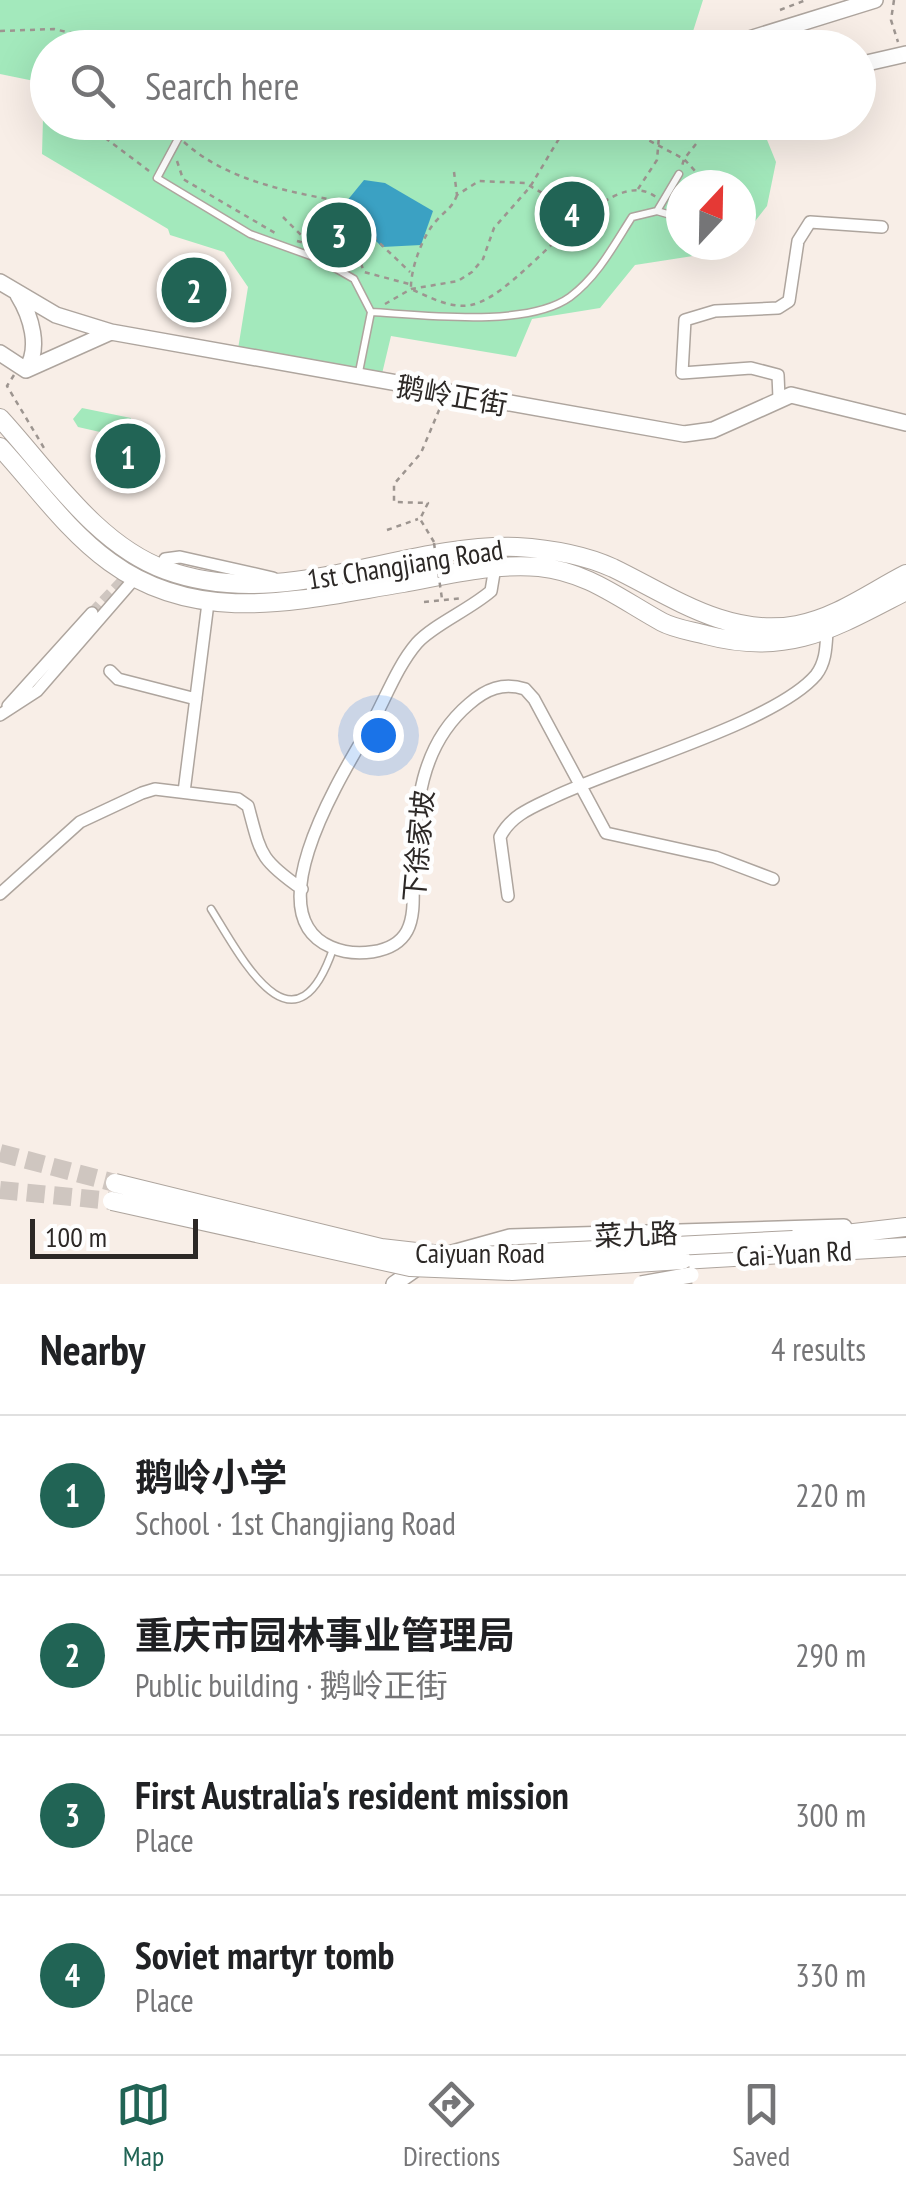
<!DOCTYPE html>
<meta charset="utf-8">
<style>
:root{--surface:#fff;--page:#f2f2f2;--text:#202124;--muted:#757577;--line:#e0e0e0;--accent:#216455}
body{margin:0;font-family:"PT Sans Narrow","Noto Sans SC",sans-serif;background:var(--page);color:var(--text)}
.compass{position:absolute;left:666px;top:170px;width:90px;height:90px;border-radius:50%;background:var(--surface);box-shadow:0 10px 40px #0002;rotate:22deg}
.scale{position:absolute;left:30px;bottom:25px;width:168px;box-sizing:border-box;padding-left:10px;border:5px solid #2c2826;border-top:0;font-size:28px;line-height:35px;white-space:nowrap;color:#2c2826;-webkit-text-stroke:8px #fefefe;paint-order:stroke}
.you{position:absolute;left:378px;top:735px;width:35px;height:35px;margin:-25px;border:8px solid #fff;border-radius:50%;background:#1a73e8;box-shadow:0 0 0 15px #1a73e833}
.badge{display:grid;place-items:center;width:65px;height:65px;border-radius:50%;background:var(--accent);color:#fff;font-size:32px;font-weight:700}
.pin{position:absolute;translate:-50% -50%;border:5px solid #fff;box-shadow:0 2px 10px #0006}
.list{margin:0;padding:0;list-style:none}
h2{display:flex;justify-content:space-between;align-items:center;height:130px;margin:0;padding:0 40px;font-size:42px}
h2 small{font-size:32px;font-weight:400;color:var(--muted)}
.list li{display:grid;grid-template-columns:65px 1fr auto;gap:30px;align-items:center;box-sizing:border-box;height:160px;padding:0 40px;border-top:2px solid var(--line)}
.list b{display:block;font-size:38px;white-space:nowrap}
.list p{margin:0;font-size:32px;white-space:nowrap;color:var(--muted)}
.list em{font-size:32px;font-style:normal;color:var(--muted)}
.icon{flex:none;width:55px;height:55px;fill:none;stroke:currentColor;stroke-width:2;stroke-linecap:round;stroke-linejoin:round}
.map{position:relative;flex:none;width:906px;height:1284px;overflow:hidden}
.search{position:absolute;background:var(--surface);box-shadow:0 10px 40px #0002;left:30px;right:30px;top:30px;height:110px;display:flex;align-items:center;gap:25px;box-sizing:border-box;padding:0 35px;border-radius:55px;color:var(--muted);font-size:38px}
.sheet{height:770px;background:var(--surface)}
nav{display:flex;justify-content:space-around;align-items:center;box-sizing:border-box;height:140px;border-top:2px solid var(--line);background:var(--surface);font-size:28px;color:var(--muted)}
nav a{display:grid;justify-items:center;gap:5px}
nav .on{color:var(--accent)}
.map>svg:first-child{display:block}
</style>
<div class="map">
<svg width="906" height="1284" viewBox="0 0 906 1284">
<rect width="100%" height="100%" fill="#f8eee7"/>
<path fill="#a3e9bc" d="M0,0H703L688,47L48,48V122L744,123L763,130L776,162L767,206L741,239V185H681V245H723L693,256L635,265L600,308L532,319L516,357L391,336L381,378L238,349L248,287L224,252L170,235L168,229L42,154L44,83L0,74Z
M82,408L131,418L132,434L122,437L78,427L73,419Z"/>
<path fill="#3ba1c3" d="M364,180L385,183L433,211L421,245L382,247L352,217L346,202Z"/>
<g fill="none" stroke-linecap="round" stroke-linejoin="round">
<path stroke="#cfc6c0" stroke-width="11" stroke-dasharray="11 5.5" stroke-linecap="butt" d="M92,613L133,570"/>
<path stroke="#cfc6c0" stroke-width="18" stroke-dasharray="18 9" stroke-linecap="butt" d="M0,1153L115,1183
M0,1190L112,1201"/>
<defs>
<path id="lane" d="M187,122L157,178L250,234L319,259L354,279L371,312L358,377
M657,211L679,174
M371,312C423,315 527,328 570,297C598,276 614,245 632,217L657,211L681,218
M211,909C241,957 294,1062 333,949"/>
<path id="street" d="M779,398L778,375L751,368L682,373L685,320L715,311L778,308L789,301L798,241L810,222L882,227
M165,559L180,557L273,578
M495,567L491,591C469,610 433,625 417,643C398,665 386,697 372,723C347,767 252,913 331,947C354,957 394,955 407,931C415,916 413,895 413,878C416,814 416,749 469,704C486,689 503,682 525,689L534,699L606,833L715,857L773,879
M110,671L118,679L196,699
M8,706L92,613
M0,715L37,691L135,578
M184,792L208,603
M0,894L80,822L142,793L155,789L238,799L248,806C261,854 259,859 302,889
M508,896L500,837C511,815 533,807 554,797C618,766 775,723 816,675C826,662 826,647 827,631"/>
<path id="secondary" d="M744,48L746,40L875,0
M858,65L906,54
M0,282L56,315L111,332L684,434L713,430L791,395L906,423
M18,295C31,316 41,348 26,370
M0,353L26,370L111,332
M445,1255L510,1237L844,1227
M394,1284L424,1263"/>
<path id="primary" d="M0,418C48,470 96,545 166,570C284,613 399,543 517,547C550,549 582,554 613,568C671,596 728,638 797,625C836,618 871,592 906,574
M0,447C35,485 68,532 110,562C200,628 303,599 403,583C447,575 494,563 539,567C588,572 620,599 662,622C675,629 692,631 706,635C789,657 834,628 906,591
M793,1240L906,1227
M682,1260L906,1247"/>
</defs>
<use href="#lane" stroke="#aea59e" stroke-width="9"/>
<use href="#street" stroke="#aea59e" stroke-width="14"/>
<use href="#secondary" stroke="#aea59e" stroke-width="18"/>
<use href="#primary" stroke="#aea59e" stroke-width="20"/>
<path stroke="#9d9590" stroke-width="2.5" stroke-dasharray="5 5" stroke-linecap="butt" d="M894,0L891,20L898,42
M780,10L806,0
M0,31L54,29L136,48
M137,42L155,48
M144,48L145,46
M200,48H208
M426,48L477,43L507,48
M94,122L100,134L149,171
M614,122L684,159L682,166
M184,142C228,182 294,193 350,203L366,230L410,272
M696,144L684,159L708,185
M177,161L183,179L275,233
M454,172L457,195L479,181L525,183L561,204L591,207
M638,189L657,160L659,136L640,122
M457,195C453,207 445,211 437,220C423,234 410,270 411,289C429,297 451,309 471,305C523,295 606,159 656,197
M283,217L307,241
M297,241L359,258L364,272L409,284
M385,304L411,289L458,281L472,272L483,259L494,228L530,187L569,122
M14,375L7,386L44,448
M387,530L418,519
M434,542L420,519L428,503L394,502V484L421,453L442,403
M424,602L463,598"/>
<use href="#lane" stroke="#fff" stroke-width="6"/>
<use href="#street" stroke="#fff" stroke-width="11"/>
<use href="#secondary" stroke="#fff" stroke-width="15"/>
<use href="#primary" stroke="#fff" stroke-width="18"/>
<defs>
<path id="secondary-bridge" d="M641,1284L691,1275"/>
<path id="primary-bridge" d="M115,1183L381,1248L460,1257L793,1240
M112,1201L410,1267L512,1271L682,1260"/>
</defs>
<use href="#secondary-bridge" stroke="#aea59e" stroke-width="18" stroke-linecap="butt"/>
<use href="#primary-bridge" stroke="#aea59e" stroke-width="20" stroke-linecap="butt"/>
<path stroke="#9d9590" stroke-width="2.5" stroke-dasharray="5 5" stroke-linecap="butt" d="M145,46L156,48
M128,48L137,42
M434,543L442,599"/>
<use href="#secondary-bridge" stroke="#fff" stroke-width="15"/>
<use href="#primary-bridge" stroke="#fff" stroke-width="18"/>
</g>
<g text-anchor="middle" dominant-baseline="central" stroke-width="9" stroke-linejoin="round" paint-order="stroke">
<g font-size="28" fill="#2c2826" stroke="#fefefe">
<text transform="translate(452 395) rotate(10)">鹅岭正街</text>
<text transform="translate(405 564) rotate(-9)">1st Changjiang Road</text>
<text transform="translate(418 846) rotate(-85)">下徐家坡</text>
<text transform="translate(636 1234) rotate(-2)">菜九路</text>
<text x="480" y="1252">Caiyuan Road</text>
<text transform="translate(794 1253) rotate(-3)">Cai-Yuan Rd</text>
</g>
</g>
</svg>
<svg class="compass" viewBox="-18 -18 36 36"><path d="M0-13l5 13h-10z" fill="#e53935"/><path d="M0 13l5-13h-10z" fill="#757577"/></svg>
<div class="scale">100 m</div>
<div class="you"></div>
<div class="pin badge" style="left:128px;top:456px">1</div>
<div class="pin badge" style="left:194px;top:290px">2</div>
<div class="pin badge" style="left:339px;top:235px">3</div>
<div class="pin badge" style="left:572px;top:214px">4</div>
<div class="search"><svg class="icon" aria-label="search" viewBox="0 0 24 24"><circle cx="10" cy="10" r="6"/><path d="M15 15l6 6"/></svg>Search here</div>
</div>
<section class="sheet">
<h2>Nearby<small>4 results</small></h2>
<ul class="list">
<li><span class="badge">1</span><div><b>鹅岭小学</b><p>School · 1st Changjiang Road</p></div><em>220 m</em></li>
<li><span class="badge">2</span><div><b>重庆市园林事业管理局</b><p>Public building · 鹅岭正街</p></div><em>290 m</em></li>
<li><span class="badge">3</span><div><b>First Australia's resident mission</b><p>Place</p></div><em>300 m</em></li>
<li><span class="badge">4</span><div><b>Soviet martyr tomb</b><p>Place</p></div><em>330 m</em></li>
</ul>
</section>
<nav>
<a class="on"><svg class="icon" aria-label="map" viewBox="0 0 24 24"><path d="M3 6l6-2 6 2 6-2v14l-6 2-6-2-6 2zM9 4v14M15 6v14"/></svg>Map</a>
<a><svg class="icon" aria-label="directions" viewBox="0 0 24 24"><path d="M12 3l9 9-9 9-9-9zM9 14v-3h6M13 9l2 2-2 2"/></svg>Directions</a>
<a><svg class="icon" aria-label="saved" viewBox="0 0 24 24"><path d="M7 4h10v16l-5-4-5 4z"/></svg>Saved</a>
</nav>
